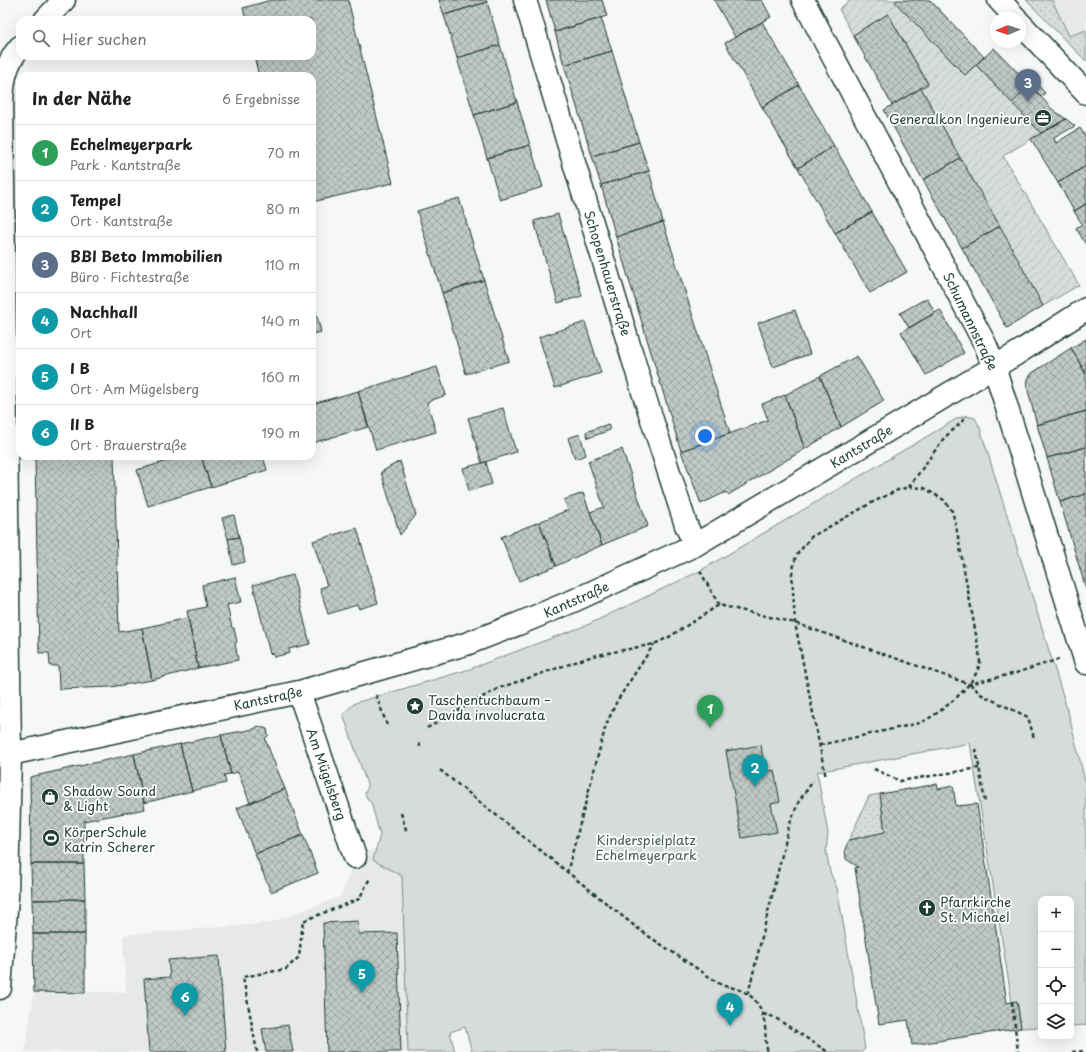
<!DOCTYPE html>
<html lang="de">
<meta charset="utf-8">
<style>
:root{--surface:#fff;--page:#f6f6f6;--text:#202124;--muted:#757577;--line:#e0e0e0;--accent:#1f3d34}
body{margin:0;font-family:"Playpen Sans",sans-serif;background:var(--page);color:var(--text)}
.controls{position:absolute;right:12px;bottom:12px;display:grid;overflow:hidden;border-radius:8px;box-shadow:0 4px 16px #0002}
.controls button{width:36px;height:36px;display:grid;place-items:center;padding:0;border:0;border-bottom:1px solid var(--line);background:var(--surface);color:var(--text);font:20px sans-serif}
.compass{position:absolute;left:990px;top:12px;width:36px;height:36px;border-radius:50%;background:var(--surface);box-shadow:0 4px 16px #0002;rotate:268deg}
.you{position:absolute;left:705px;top:436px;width:14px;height:14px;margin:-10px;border:3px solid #fff;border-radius:50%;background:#1a73e8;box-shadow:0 0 0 6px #1a73e833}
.badge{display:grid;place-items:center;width:26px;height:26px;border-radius:50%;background:var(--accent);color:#fff;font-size:13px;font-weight:700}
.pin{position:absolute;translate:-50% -33px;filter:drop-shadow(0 1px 2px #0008)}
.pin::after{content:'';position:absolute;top:21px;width:14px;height:12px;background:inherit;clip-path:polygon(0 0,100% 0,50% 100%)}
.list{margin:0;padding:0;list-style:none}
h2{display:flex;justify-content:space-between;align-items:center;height:52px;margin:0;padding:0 16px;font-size:17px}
h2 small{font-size:13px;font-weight:400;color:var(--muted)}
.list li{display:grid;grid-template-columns:26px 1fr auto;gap:12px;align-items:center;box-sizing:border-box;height:56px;padding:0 16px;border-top:1px solid var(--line)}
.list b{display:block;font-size:15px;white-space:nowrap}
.list p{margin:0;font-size:13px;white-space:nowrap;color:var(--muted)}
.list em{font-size:13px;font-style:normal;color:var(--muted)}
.icon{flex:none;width:22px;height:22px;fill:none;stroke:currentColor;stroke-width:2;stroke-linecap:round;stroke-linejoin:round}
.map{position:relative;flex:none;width:1086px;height:1052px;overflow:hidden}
.search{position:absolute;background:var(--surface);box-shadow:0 4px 16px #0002;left:16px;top:16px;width:300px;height:44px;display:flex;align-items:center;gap:10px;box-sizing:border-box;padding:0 14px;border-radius:12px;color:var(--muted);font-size:15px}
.panel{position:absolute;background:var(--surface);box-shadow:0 4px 16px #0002;left:16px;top:72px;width:300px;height:388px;border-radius:12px}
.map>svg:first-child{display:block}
</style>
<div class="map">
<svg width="1086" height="1052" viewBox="0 0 1086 1052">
<defs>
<pattern id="grass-dots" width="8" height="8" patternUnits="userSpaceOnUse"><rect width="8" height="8" fill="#d6dcdb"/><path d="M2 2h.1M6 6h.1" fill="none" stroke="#b7bebd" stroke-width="1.8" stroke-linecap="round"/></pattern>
<pattern id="garden-furrows" width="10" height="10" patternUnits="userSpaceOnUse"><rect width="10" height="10" fill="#d6dcdb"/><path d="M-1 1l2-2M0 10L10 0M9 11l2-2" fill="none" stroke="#b7bebd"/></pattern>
<pattern id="building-cross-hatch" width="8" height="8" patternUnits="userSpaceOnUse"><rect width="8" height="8" fill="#c0c9c6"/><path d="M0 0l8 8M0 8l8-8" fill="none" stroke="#9ba4a2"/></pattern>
</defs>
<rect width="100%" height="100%" fill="#f6f7f7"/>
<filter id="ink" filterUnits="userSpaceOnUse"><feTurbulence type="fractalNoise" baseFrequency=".025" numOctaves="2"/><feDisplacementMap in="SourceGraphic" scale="8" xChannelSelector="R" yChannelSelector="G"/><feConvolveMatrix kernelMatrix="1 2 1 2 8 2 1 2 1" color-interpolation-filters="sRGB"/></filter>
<g filter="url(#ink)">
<path fill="#e6e9e8" d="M1026,0H1086V61L1063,40Z
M376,848L373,860L402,876L408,1052H25L34,992H126L123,935L270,923L341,896L355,857Z"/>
<path fill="url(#grass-dots)" stroke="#7a8c88" d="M1026,0H1052L1069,36L1086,30V61Z
M880,794L885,832L849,840L869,796Z"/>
<path fill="#d6dcdb" stroke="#7a8c88" d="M966,416L975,418L980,428L1068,712L1086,785V1025L1071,1026V899H1041V1027L1021,1028L1017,1001L1012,1002L970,743L817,772L828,833L826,851L830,872L837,888L865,1049L862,1052H472L465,1027L450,1032L455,1052H408L402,876L373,860L380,835L371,802L368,800L365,793L368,787L343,714L355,703L470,669L533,645L587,625L700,571L958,418Z"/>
<path fill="url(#garden-furrows)" stroke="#7a8c88" d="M851,0H897L895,2L965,75L976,65L1041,133L1003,156L1079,285L1043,306L921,88L928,83L888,14L853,35L839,9Z"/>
<path fill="url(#building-cross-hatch)" stroke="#1f3d34" d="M271,0H348L393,183L312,202V76H259L254,56H312V20H246L243,8Z
M439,0H486L487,2L444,15Z
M546,0H602L607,16L555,32Z
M714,0H762L771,17L735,37Z
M897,0H930L984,57L965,75L895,2Z
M487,2L500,45L457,58L444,15Z
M888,14L928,84L892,105L853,35Z
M601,18L612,51L564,65L555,32Z
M762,22L799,85L762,107L725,43Z
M500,45L517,102L474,115L457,58Z
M994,48L1030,85L1012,103L976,65Z
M612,51L639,142L592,156L564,65Z
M1034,81L1045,93L1041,97L1030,85Z
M799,85L834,146L798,168L762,107Z
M1030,85L1052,109L1066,119L1041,133L1012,103Z
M921,88L960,158L923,180L884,110Z
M517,102L530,145L487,158L474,115Z
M1066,119L1075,126L1054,138L1056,143L1080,128L1086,138V166L1058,183L1031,139Z
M639,142L649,171L601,185L592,156Z
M530,145L543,187L500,200L487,158Z
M834,146L872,212L835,233L798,168Z
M960,158L1000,226L962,248L923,180Z
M1086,166V204L1074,211L1058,183Z
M649,171L663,222L616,237L601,185Z
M459,198L484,280L442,293L417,211Z
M1086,204V242L1085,243L1076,228L1082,224L1074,211Z
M872,212L907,272L870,293L835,233Z
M558,214L582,296L558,303L534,221Z
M663,222L730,433L681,451L616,237Z
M1000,226L1043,306L1007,328L962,248Z
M484,280L509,361L466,374L442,293Z
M312,297L321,332L312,334Z
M927,298L935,313L909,328L900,313Z
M795,310L810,354L773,367L758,323Z
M940,310L964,353L926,375L901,332Z
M585,322L601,373L555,388L539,337Z
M1086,339V374L1071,348Z
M1071,348L1086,374V411L1037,425L1027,387L1028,379L1032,373Z
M857,356L884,401L841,427L820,376Z
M437,367L446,395L427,402L436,432L376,450L358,391Z
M820,376L841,427L805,449L785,395Z
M358,391L368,427L312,443V404Z
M785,395L805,449L728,495L726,492L701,504L681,451L768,420L762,404Z
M503,408L516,452L482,463L468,418Z
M1086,411V447L1047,458L1037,425Z
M608,424L610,430L588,438L586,432Z
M580,434L586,455L575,459L568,438Z
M1086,447V494L1060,502L1047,458Z
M622,449L648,526L602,545L590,512L604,507L588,461Z
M35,456H114L119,632L142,628L152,680L111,687L59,689L58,666H50L49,653H39Z
M184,456H201L211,487L148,506L137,470Z
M201,456H263L267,470L211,487Z
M400,461L416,515L400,535L381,472Z
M486,462L492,484L469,491L463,468Z
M583,493L602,545L556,566L539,522L568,510L564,500Z
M1086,494V589L1060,502Z
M234,515L239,537L228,539L222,518Z
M539,522L556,566L519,581L501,537Z
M357,528L378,603L359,609L357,605L328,614L320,588L327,586L313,541Z
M239,537L245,562L233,565L228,539Z
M293,575L310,644L289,649L290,653L274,657L273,653L270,654L253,585Z
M235,577L241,602L227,605L232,628H234L237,642L235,643L238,660L198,668L187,611L206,607L202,585Z
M188,618L198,668L152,680L142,628Z
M258,726L267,729L268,736L265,739L285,789L250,803L238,772L231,774L221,735L254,729Z
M221,735L231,774L224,775L226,783L192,791L180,744Z
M180,744L192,791L144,803L134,754Z
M761,745L765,772L774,770L780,802L771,804L777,832L742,838L726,751Z
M134,754L145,809L84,821V864H31L30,777Z
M937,784L938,789L953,786L956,806L977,804L1007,1003L1017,1001L1021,1028L912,1045L908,1020L879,1024L855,868L858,867L846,859L845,849L849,840L885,832L880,794Z
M285,789L303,835L255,854L237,808Z
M303,835L318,873L271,892L255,854Z
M31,864H84L85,899L32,900Z
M85,899V934H33L32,900Z
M358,921L359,934L397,933L401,1052H327L323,923Z
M33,934H85V993L34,992Z
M219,956L226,1052H149L144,979L170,977L168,960Z
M288,1025L293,1052H266L262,1029Z"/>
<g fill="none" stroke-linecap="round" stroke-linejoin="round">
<defs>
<path id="minor" d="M525,0L644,395L686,525L695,545
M803,0L985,344L994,366L1086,663
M999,0L1016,18
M45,20L64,0
M1020,23L1086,93
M299,692L355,857
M10,754L299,692L466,644L518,624L573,601L695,545L1016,354L1086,309
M0,988L7,897L10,754L2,102C3,81 5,64 20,47"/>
</defs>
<use href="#minor" stroke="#1f3d34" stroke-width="25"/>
<path stroke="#1f3d34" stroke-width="2.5" stroke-dasharray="4 3" stroke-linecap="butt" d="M909,487L944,438L961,423L966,416
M700,571L719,605
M970,684L982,695L1028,717L1034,738
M376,695L387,725
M427,728L499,688L593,656L654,644L669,637L719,605L795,623L969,684L1016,673L1059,659
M419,743L421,749
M820,745L920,723C939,714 973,688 979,666C981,662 979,655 979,651L956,526L952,511L944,500L924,488L909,487L898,490L873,502L811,537L796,556L792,574L795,623L826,778
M976,749L985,802
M874,769L900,781L979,768
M440,770L641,931L723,986C749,989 762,1001 765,1027C766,1036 765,1043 768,1052
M401,813L407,833
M567,873L606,725L617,701L654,644
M748,994L789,826L799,801L813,781
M1012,1002L1018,1052
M763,1014L774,1017L828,1052
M257,1052L243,977L286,969L299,957L303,921L359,899L370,878
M1072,1052L1086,1051"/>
<use href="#minor" stroke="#fff" stroke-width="22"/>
</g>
</g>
<defs>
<symbol id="office-disc" viewBox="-11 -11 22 22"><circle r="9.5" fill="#1f3d34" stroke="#fff"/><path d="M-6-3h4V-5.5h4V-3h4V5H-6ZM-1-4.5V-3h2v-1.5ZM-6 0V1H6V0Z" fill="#fff"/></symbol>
<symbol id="sight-disc" viewBox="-11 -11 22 22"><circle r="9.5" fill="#1f3d34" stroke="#fff"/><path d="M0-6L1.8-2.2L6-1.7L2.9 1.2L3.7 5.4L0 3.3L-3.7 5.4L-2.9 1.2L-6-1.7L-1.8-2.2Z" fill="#fff"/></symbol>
<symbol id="shop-disc" viewBox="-11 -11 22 22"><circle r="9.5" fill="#1f3d34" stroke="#fff"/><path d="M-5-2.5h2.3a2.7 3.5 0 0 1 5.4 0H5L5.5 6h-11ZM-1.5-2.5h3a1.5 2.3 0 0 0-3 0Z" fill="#fff"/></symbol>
<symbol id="stadium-disc" viewBox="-11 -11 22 22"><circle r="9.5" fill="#1f3d34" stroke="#fff"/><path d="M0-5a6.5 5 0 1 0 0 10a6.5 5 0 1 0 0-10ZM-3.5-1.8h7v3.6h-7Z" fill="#fff"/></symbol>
<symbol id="church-disc" viewBox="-11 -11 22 22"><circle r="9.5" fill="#1f3d34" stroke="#fff"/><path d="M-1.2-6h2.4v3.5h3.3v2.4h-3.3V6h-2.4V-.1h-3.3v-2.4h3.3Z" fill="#fff"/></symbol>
</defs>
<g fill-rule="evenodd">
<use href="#office-disc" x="1033" y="108" width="20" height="20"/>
<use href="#sight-disc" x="405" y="696" width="20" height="20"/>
<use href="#shop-disc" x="40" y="787" width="20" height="20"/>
<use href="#stadium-disc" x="41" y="828" width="20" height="20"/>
<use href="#church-disc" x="917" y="898" width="20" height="20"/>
</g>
<g text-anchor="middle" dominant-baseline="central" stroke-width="3.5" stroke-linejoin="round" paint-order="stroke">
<g font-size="13" fill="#1f3d34" stroke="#fff" text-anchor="start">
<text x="1030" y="118" text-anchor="end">Generalkon Ingenieure</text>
<text x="428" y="699">Taschentuchbaum –<tspan x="428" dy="15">Davida involucrata</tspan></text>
<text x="63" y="790">Shadow Sound<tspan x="63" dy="15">&amp; Light</tspan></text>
<text x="64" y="831">KörperSchule<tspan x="64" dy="15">Katrin Scherer</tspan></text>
<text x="940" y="901">Pfarrkirche<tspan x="940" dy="15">St. Michael</tspan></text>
</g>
<g font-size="13" fill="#1f3d34" stroke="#fff">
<text transform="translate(608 273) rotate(73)">Schopenhauerstraße</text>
<text transform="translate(971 321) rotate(64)">Schumannstraße</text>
<text transform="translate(861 446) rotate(-31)">Kantstraße</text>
<text transform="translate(576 599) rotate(-24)">Kantstraße</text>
<text transform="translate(268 698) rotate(-12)">Kantstraße</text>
<text transform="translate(327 774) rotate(71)">Am Mügelsberg</text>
</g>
<g font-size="13" fill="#445d55" stroke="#fff">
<text x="646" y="839">Kinderspielplatz<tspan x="646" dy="15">Echelmeyerpark</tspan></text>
</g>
</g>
</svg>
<div class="controls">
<button>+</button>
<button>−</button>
<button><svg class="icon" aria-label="locate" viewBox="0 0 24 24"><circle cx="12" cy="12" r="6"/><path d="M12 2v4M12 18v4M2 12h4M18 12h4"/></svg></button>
<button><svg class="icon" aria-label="layers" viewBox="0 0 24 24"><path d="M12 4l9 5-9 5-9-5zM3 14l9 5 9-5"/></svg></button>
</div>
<svg class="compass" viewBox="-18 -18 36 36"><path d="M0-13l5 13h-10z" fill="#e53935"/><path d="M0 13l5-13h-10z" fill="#757577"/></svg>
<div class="you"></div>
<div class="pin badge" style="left:710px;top:728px;background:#2e9e5b">1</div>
<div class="pin badge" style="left:755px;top:787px;background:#0f9aa8">2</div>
<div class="pin badge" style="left:1028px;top:102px;background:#5c6f8a">3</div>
<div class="pin badge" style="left:730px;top:1026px;background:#0f9aa8">4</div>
<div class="pin badge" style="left:362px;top:993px;background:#0f9aa8">5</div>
<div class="pin badge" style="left:185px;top:1016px;background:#0f9aa8">6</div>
<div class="search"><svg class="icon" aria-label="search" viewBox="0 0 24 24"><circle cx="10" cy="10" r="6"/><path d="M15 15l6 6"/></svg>Hier suchen</div>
<section class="panel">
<h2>In der Nähe<small>6 Ergebnisse</small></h2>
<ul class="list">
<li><span class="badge" style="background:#2e9e5b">1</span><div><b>Echelmeyerpark</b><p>Park · Kantstraße</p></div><em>70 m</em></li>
<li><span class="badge" style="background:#0f9aa8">2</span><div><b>Tempel</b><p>Ort · Kantstraße</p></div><em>80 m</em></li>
<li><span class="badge" style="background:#5c6f8a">3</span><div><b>BBI Beto Immobilien</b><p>Büro · Fichtestraße</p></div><em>110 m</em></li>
<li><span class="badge" style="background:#0f9aa8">4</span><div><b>Nachhall</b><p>Ort</p></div><em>140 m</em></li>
<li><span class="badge" style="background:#0f9aa8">5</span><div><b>I B</b><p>Ort · Am Mügelsberg</p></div><em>160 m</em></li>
<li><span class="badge" style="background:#0f9aa8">6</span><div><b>II B</b><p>Ort · Brauerstraße</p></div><em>190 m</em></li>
</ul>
</section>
</div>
